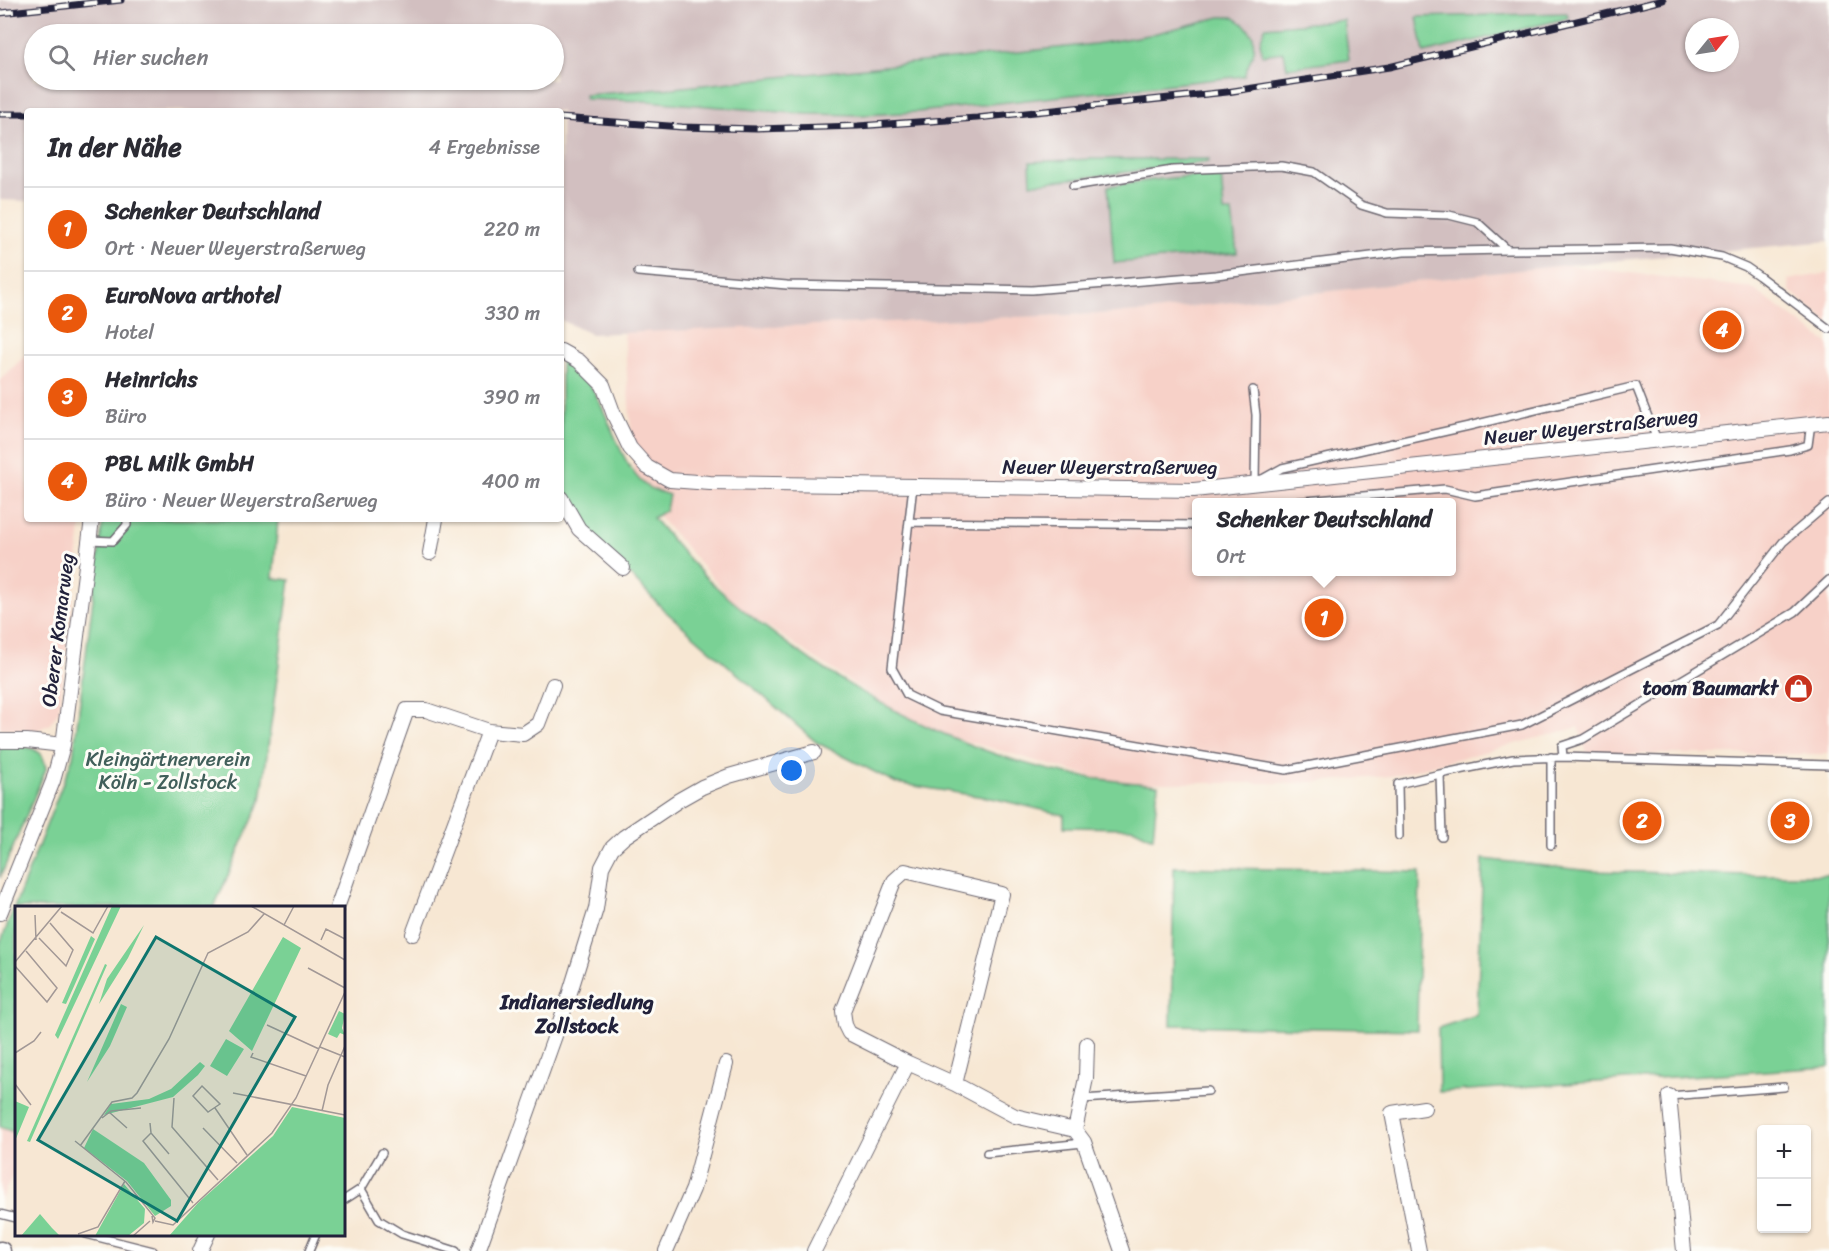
<!DOCTYPE html>
<html lang="de">
<meta charset="utf-8">
<style>
:root{--surface:#fff;--page:#f2f2f3;--text:#2b2b33;--muted:#7c7c81;--line:#e1e1e2;--accent:#ea580c}
body{margin:0;font-family:Sriracha,sans-serif;background:var(--page);color:var(--text)}
.controls{position:absolute;right:18px;bottom:18px;display:grid;overflow:hidden;border-radius:6px;box-shadow:0 2px 4px #0004}
.controls button{width:54px;height:54px;display:grid;place-items:center;padding:0;border:0;border-bottom:2px solid var(--line);background:var(--surface);color:var(--text);font:30px sans-serif}
.compass{position:absolute;left:1685px;top:18px;width:54px;height:54px;border-radius:50%;background:var(--surface);box-shadow:0 2px 4px #0004;rotate:60deg}
.you{position:absolute;left:792px;top:771px;width:21px;height:21px;margin:-15px;border:4px solid #fff;border-radius:50%;background:#1a73e8;box-shadow:0 0 0 9px #1a73e833}
.badge{display:grid;place-items:center;width:39px;height:39px;border-radius:50%;background:var(--accent);color:#fff;font-size:20px;font-weight:700}
.pin{position:absolute;translate:-50% -50%;border:3px solid #fff;box-shadow:0 2px 6px #0006}
.popup{position:absolute;left:1192px;top:498px;width:264px;height:78px;box-sizing:border-box;display:grid;place-content:center;border-radius:6px;background:var(--surface);filter:drop-shadow(0 2px 4px #0005);font-size:20px;white-space:nowrap;color:var(--muted)}
.popup b{font-size:22px;color:var(--text)}
.popup::after{content:'';position:absolute;left:50%;top:100%;margin-left:-12px;border:12px solid transparent;border-top-color:var(--surface)}
.list{margin:0;padding:0;list-style:none}
h2{display:flex;justify-content:space-between;align-items:center;height:78px;margin:0;padding:0 24px;font-size:26px}
h2 small{font-size:20px;font-weight:400;color:var(--muted)}
.list li{display:grid;grid-template-columns:39px 1fr auto;gap:18px;align-items:center;box-sizing:border-box;height:84px;padding:0 24px;border-top:2px solid var(--line)}
.list b{display:block;font-size:22px;white-space:nowrap}
.list p{margin:0;font-size:20px;white-space:nowrap;color:var(--muted)}
.list em{font-size:20px;font-style:normal;color:var(--muted)}
.icon{flex:none;width:33px;height:33px;fill:none;stroke:currentColor;stroke-width:2;stroke-linecap:round;stroke-linejoin:round}
.map{position:relative;flex:none;width:1829px;height:1251px;overflow:hidden}
.search{position:absolute;background:var(--surface);box-shadow:0 2px 4px #0004;left:24px;top:24px;width:540px;height:66px;display:flex;align-items:center;gap:15px;box-sizing:border-box;padding:0 21px;border-radius:33px;color:var(--muted);font-size:22px}
.panel{position:absolute;background:var(--surface);box-shadow:0 2px 4px #0004;left:24px;top:108px;width:540px;height:414px;border-radius:6px}
.map>svg:first-child{display:block}
</style>
<div class="map">
<svg width="1829" height="1251" viewBox="0 0 1829 1251">
<rect width="100%" height="100%" fill="#fdfcf7"/>
<filter id="ink" filterUnits="userSpaceOnUse"><feTurbulence type="fractalNoise" baseFrequency=".0167" numOctaves="2"/><feDisplacementMap in="SourceGraphic" scale="12" xChannelSelector="R" yChannelSelector="G"/><feConvolveMatrix kernelMatrix="1 2 1 2 8 2 1 2 1" color-interpolation-filters="sRGB"/></filter>
<filter id="wash" filterUnits="userSpaceOnUse"><feTurbulence type="fractalNoise" baseFrequency=".008" numOctaves="4" result="noise"/><feDisplacementMap in="SourceGraphic" scale="24" xChannelSelector="R" yChannelSelector="G"/><feGaussianBlur stdDeviation="1.35" result="paint"/><feColorMatrix in="noise" values="0 0 0 0 0 0 0 0 0 0 0 0 0 0 0 0 0 1.4 0 .05"/><feComposite in="paint" operator="in"/></filter>
<g filter="url(#wash)">
<rect width="100%" height="100%" fill="#f7e7d3"/>
<path fill="#f7d1c8" fill-rule="evenodd" d="M1566,265L1752,288L1829,344V754H1587L1579,727L1392,776L1298,783H1114L920,728L737,606L635,489L624,332L1144,312ZM1196,502H1452V572H1196Z
M1829,273V323L1790,291L1788,280Z
M27,354V519H82L59,710L50,724L35,731L0,728V380Z
M0,1127L16,1133V1168L0,1202Z"/>
<path fill="#d2bfc0" fill-rule="evenodd" d="M0,0H1829V241L1566,265L1144,312L591,334L561,320V111H27V201L0,200ZM1694,27H1730V63H1694ZM34,34H554V80H34Z"/>
<path fill="#7ad195" stroke="#4e7a68" stroke-width="1.5" d="M1567,13L1568,18L1424,53L1417,17Z
M1220,17H1233L1245,25L1253,36L1254,51L1244,76L918,112L863,115L805,114L647,101L585,99V95L674,88L1095,44L1149,35Z
M1344,20L1349,60L1287,68L1284,52L1262,55L1260,42L1265,27Z
M1091,159H1209L1208,162L1031,184L1030,162Z
M1221,174L1224,212H1232L1237,253L1114,263L1108,186L1161,179Z
M561,359C605,376 611,456 644,484C650,490 661,492 669,495L666,510L653,518C673,541 692,565 714,585C811,671 940,748 1068,774C1098,780 1128,782 1158,785L1153,838L1133,828L1064,827V815L996,799L896,783L816,742L664,610L579,522L561,485Z
M103,519H278L273,578L290,580L261,800L214,907L16,908V1133L0,1127V944L73,757Z
M0,747C21,747 43,742 46,769L0,878Z
M1483,859L1592,871L1751,875H1829V1067L1439,1092L1438,1028L1477,1015Z
M1174,867L1420,872L1417,1030L1171,1025Z"/>
</g>
<g filter="url(#ink)">
<g fill="none" stroke-linecap="round" stroke-linejoin="round">
<defs>
<path id="service" d="M1073,186L1173,170L1281,166L1314,172L1361,205L1387,213L1449,215L1477,222L1508,250L1670,248L1722,257L1746,267L1759,276L1829,329
M638,272L787,285L1032,290L1216,275L1404,252L1508,250
M1253,390L1256,415L1255,483L1282,468L1469,426L1636,386L1657,440
M913,486L892,668L907,695L940,711L1286,770L1522,725L1718,625L1783,542L1829,503
M1293,502L1445,489L1475,496L1790,450L1808,445L1811,423
M909,522L1196,525
M89,540L113,541L127,525V519
M1551,757V845
M1563,757L1562,746L1583,739L1795,612L1829,580
M1399,836L1398,784L1440,774
M1442,837L1440,774L1513,759L1563,757L1829,765
M1669,1096L1784,1087
M1082,1099L1208,1091
M987,1153L1083,1143
M361,1189L379,1220L402,1234L456,1251
M344,1200L361,1189L382,1153
M0,1214L16,1218
M86,1234L153,1251
M309,1251L316,1234"/>
<path id="minor" d="M561,351L579,361L603,385L614,415L630,448L647,467L670,480L710,483L1194,490L1829,422
M561,498L579,529L623,568
M430,553L436,519
M0,741H27L63,745
M905,871L1002,894L955,1084L908,1063L849,1033L845,1025L843,1011L894,881Z
M337,908L407,710H426L489,731L523,734L538,724L553,685
M0,913L53,781L63,745L92,519
M413,934L489,731
M955,1084L1015,1116L1075,1130
M1669,1096L1684,1251
M1075,1130L1084,1142L1122,1251
M1075,1130L1086,1078L1087,1044
M200,1251L208,1234
M478,1251L567,1002L596,909L602,867L612,848L624,837L679,800L702,787L729,776L814,752
M666,1251L693,1189L726,1064
M814,1251L908,1063
M1419,1251L1392,1113L1424,1108"/>
<path id="tertiary" d="M0,1251H1"/>
</defs>
<use href="#service" stroke="#6d6770" stroke-width="10"/>
<use href="#minor" stroke="#6d6770" stroke-width="16"/>
<use href="#tertiary" stroke="#6d6770" stroke-width="21"/>
<use href="#service" stroke="#fff" stroke-width="7"/>
<use href="#minor" stroke="#fff" stroke-width="14"/>
<use href="#tertiary" stroke="#fff" stroke-width="18"/>
<defs>
<path id="rail" d="M0,13L121,0
M0,114H27
M561,118L682,127L757,129L858,126L977,118L1227,92L1389,67L1663,0"/>
</defs>
<use href="#rail" stroke="#22223b" stroke-width="7"/>
<use href="#rail" stroke="#fdfcf7" stroke-width="4.5" stroke-dasharray="14" stroke-linecap="butt"/>
</g>
</g>
<defs>
<symbol id="shop-disc" viewBox="-11 -11 22 22"><circle r="9.5" fill="#c8321e" stroke="#fdfcf7"/><path d="M-5-2.5h2.3a2.7 3.5 0 0 1 5.4 0H5L5.5 6h-11ZM-1.5-2.5h3a1.5 2.3 0 0 0-3 0Z" fill="#fff"/></symbol>
</defs>
<g fill-rule="evenodd">
<use href="#shop-disc" x="1782" y="672" width="33" height="33"/>
</g>
<g text-anchor="middle" dominant-baseline="central" stroke-width="6" stroke-linejoin="round" paint-order="stroke">
<g font-size="20" fill="#22223b" stroke="#fdfcf7">
<text transform="translate(1591 427) rotate(-6)">Neuer Weyerstraßerweg</text>
<text x="1110" y="467">Neuer Weyerstraßerweg</text>
<text transform="translate(58 630) rotate(-83)">Oberer Komarweg</text>
</g>
<g font-size="20" font-weight="bold" fill="#22223b" stroke="#fdfcf7" text-anchor="end">
<text x="1778" y="688">toom Baumarkt</text>
</g>
<g font-size="20" fill="#415f5a" stroke="#fdfcf7">
<text x="168" y="759">Kleingärtnerverein<tspan x="168" dy="23">Köln - Zollstock</tspan></text>
</g>
<g font-size="21" font-weight="bold" fill="#22223b" stroke="#fdfcf7">
<text x="577" y="1002">Indianersiedlung<tspan x="577" dy="24">Zollstock</tspan></text>
</g>
</g>
<g transform="translate(15 906)">
<rect width="330" height="330" fill="#f7e7d3"/>
<path d="M97,0H106L43,133L40,129ZM129,19L113,52L84,98L92,73ZM76,30L80,33L60,78L51,98L47,97ZM268,31L286,42L237,145L214,125ZM92,59L15,236L12,235L90,58ZM106,98L112,101L95,140L72,176ZM324,105L330,108L327,122L330,129L325,127L322,132L313,128ZM211,133L229,143L212,170L195,160ZM185,156L190,160L183,169L158,191L89,209L96,198L134,193L156,183ZM0,195L14,201L0,235ZM277,201L330,212V330H154L183,297L258,230ZM78,223L129,257L156,294V300L140,310L112,275L69,242ZM109,278L130,303L129,317L113,330H80ZM25,308L37,322L45,330H6Z" fill="#7ad195"/>
<path fill="none" stroke="#a29896" stroke-width="1.5" d="M236,0L330,54M46,6L78,27L93,0M20,9L21,34M269,19L279,0M24,32L51,60L58,44L35,17M306,34L311,23L330,33M0,56L47,0M0,60L32,96L42,82L11,45M293,62L330,82M252,119L304,143M305,141L330,151M0,147L19,135L26,126M238,147L236,151L291,170M0,178L16,199M187,180L205,198L193,206L178,190ZM218,187L330,209M159,192L157,221L203,274M200,202L232,249M307,205L313,179L330,140M94,206L112,222M87,212L96,205L126,202M135,217L136,227L154,248M188,222L222,257M136,227L128,235L178,297M60,235L111,276L140,312L138,316L137,310M65,240L97,196L117,192L122,187L154,133L193,47L233,26L249,8M140,315L158,319L257,227L281,192L330,86M63,328L83,321L110,275M118,330L135,315"/>
<path fill="#0f766e" fill-opacity="0.15" stroke="#0f766e" stroke-width="3" d="M141,31L280,111L162,315L23,234Z"/>
<rect width="330" height="330" fill="none" stroke="#22223b" stroke-width="3"/>
</g>
</svg>
<div class="controls">
<button>+</button>
<button>−</button>
</div>
<svg class="compass" viewBox="-18 -18 36 36"><path d="M0-13l5 13h-10z" fill="#e53935"/><path d="M0 13l5-13h-10z" fill="#7c7c81"/></svg>
<div class="you"></div>
<div class="pin badge" style="left:1324px;top:618px">1</div>
<div class="popup"><b>Schenker Deutschland</b>Ort</div>
<div class="pin badge" style="left:1642px;top:821px">2</div>
<div class="pin badge" style="left:1790px;top:821px">3</div>
<div class="pin badge" style="left:1722px;top:330px">4</div>
<div class="search"><svg class="icon" aria-label="search" viewBox="0 0 24 24"><circle cx="10" cy="10" r="6"/><path d="M15 15l6 6"/></svg>Hier suchen</div>
<section class="panel">
<h2>In der Nähe<small>4 Ergebnisse</small></h2>
<ul class="list">
<li><span class="badge">1</span><div><b>Schenker Deutschland</b><p>Ort · Neuer Weyerstraßerweg</p></div><em>220 m</em></li>
<li><span class="badge">2</span><div><b>EuroNova arthotel</b><p>Hotel</p></div><em>330 m</em></li>
<li><span class="badge">3</span><div><b>Heinrichs</b><p>Büro</p></div><em>390 m</em></li>
<li><span class="badge">4</span><div><b>PBL Milk GmbH</b><p>Büro · Neuer Weyerstraßerweg</p></div><em>400 m</em></li>
</ul>
</section>
</div>
